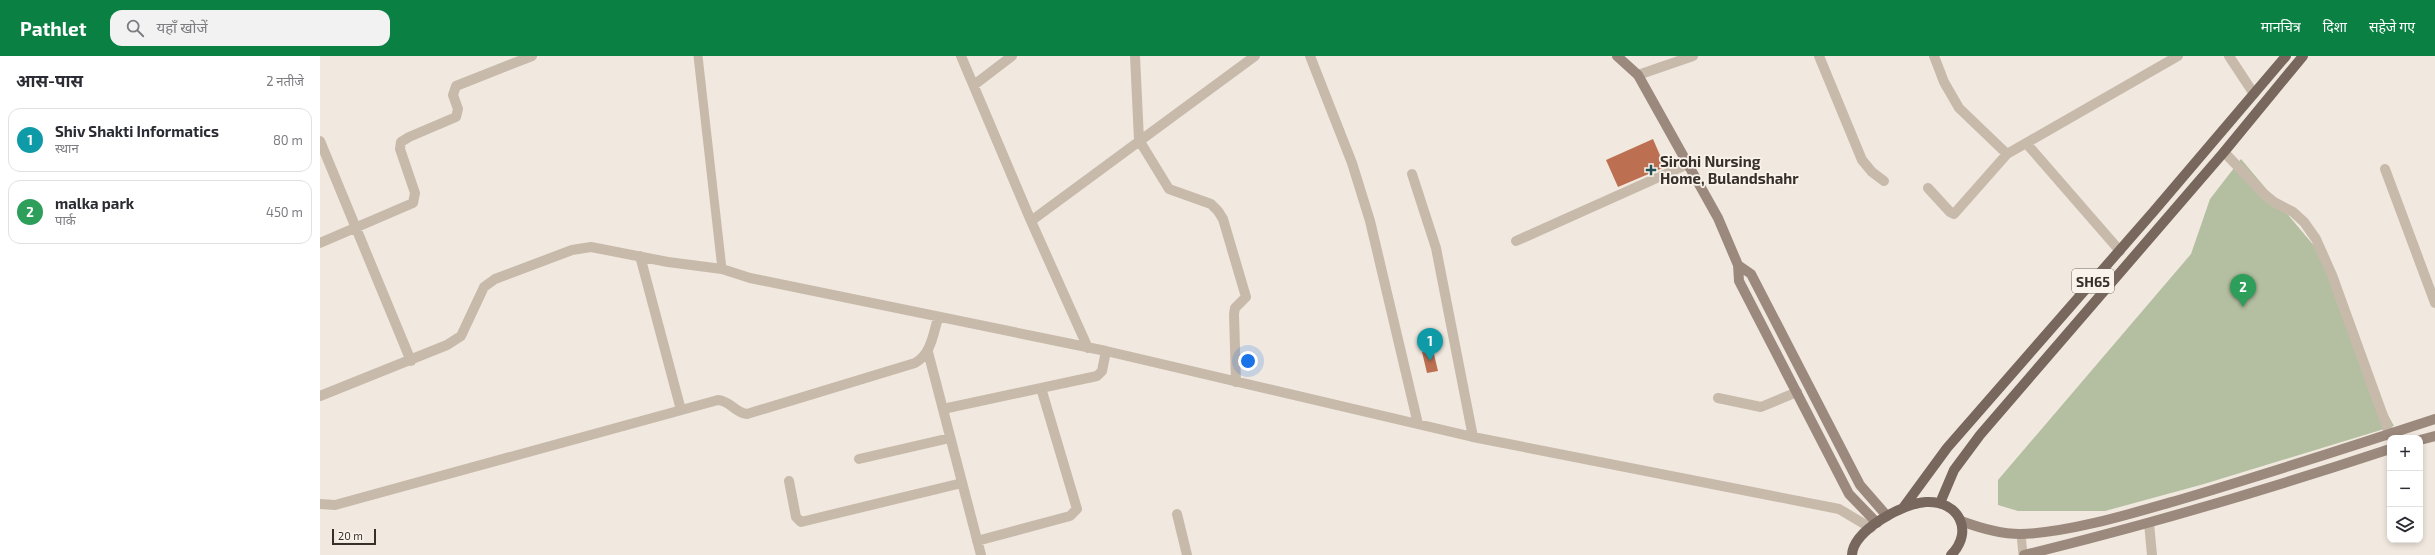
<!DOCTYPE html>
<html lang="hi">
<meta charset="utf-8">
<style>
:root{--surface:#fff;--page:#f2f2f3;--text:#2b2b33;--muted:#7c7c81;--line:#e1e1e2;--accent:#0b8043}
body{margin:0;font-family:"Exo 2","Noto Sans Devanagari",sans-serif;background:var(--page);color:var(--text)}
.controls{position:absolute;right:12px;bottom:12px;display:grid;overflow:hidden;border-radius:8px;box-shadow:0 2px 6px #0003}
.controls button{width:36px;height:36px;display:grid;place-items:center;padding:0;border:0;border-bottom:1px solid var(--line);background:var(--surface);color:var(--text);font:20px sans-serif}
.scale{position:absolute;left:12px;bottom:10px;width:44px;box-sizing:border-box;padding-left:4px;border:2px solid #372f2a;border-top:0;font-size:11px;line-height:14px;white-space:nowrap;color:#372f2a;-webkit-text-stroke:3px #f9f3eb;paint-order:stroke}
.you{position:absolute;left:928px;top:305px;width:14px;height:14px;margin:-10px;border:3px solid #fff;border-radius:50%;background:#1a73e8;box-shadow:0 0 0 6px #1a73e833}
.badge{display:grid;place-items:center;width:26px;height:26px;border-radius:50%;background:var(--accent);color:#fff;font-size:13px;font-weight:700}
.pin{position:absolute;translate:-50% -33px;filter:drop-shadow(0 1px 2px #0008)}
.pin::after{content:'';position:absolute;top:21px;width:14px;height:12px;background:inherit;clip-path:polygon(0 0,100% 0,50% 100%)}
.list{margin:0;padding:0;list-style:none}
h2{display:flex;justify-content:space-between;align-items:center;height:52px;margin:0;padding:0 16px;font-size:17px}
h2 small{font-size:13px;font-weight:400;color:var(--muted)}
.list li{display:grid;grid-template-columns:26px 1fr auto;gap:12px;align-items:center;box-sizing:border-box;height:64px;margin:0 8px 8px;padding:0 8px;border:1px solid var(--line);border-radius:12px}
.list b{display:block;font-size:15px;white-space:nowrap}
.list p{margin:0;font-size:13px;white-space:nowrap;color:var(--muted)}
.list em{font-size:13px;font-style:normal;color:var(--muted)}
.icon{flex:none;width:22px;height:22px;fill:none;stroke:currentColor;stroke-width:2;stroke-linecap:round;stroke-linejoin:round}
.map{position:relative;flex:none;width:2115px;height:499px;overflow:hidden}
header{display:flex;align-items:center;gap:24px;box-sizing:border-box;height:56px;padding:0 20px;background:var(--accent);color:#fff}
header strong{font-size:19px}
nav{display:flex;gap:22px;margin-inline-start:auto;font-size:14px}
.search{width:280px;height:36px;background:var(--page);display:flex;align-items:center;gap:10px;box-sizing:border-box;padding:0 14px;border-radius:12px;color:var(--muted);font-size:15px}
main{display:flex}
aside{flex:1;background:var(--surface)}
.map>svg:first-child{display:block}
</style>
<header>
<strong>Pathlet</strong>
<div class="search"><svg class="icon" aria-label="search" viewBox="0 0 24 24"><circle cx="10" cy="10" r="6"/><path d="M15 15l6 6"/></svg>यहाँ खोजें</div>
<nav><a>मानचित्र</a><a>दिशा</a><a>सहेजे गए</a></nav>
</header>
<main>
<aside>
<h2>आस-पास<small>2 नतीजे</small></h2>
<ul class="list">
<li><span class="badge" style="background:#0f9aa8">1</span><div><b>Shiv Shakti Informatics</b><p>स्थान</p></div><em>80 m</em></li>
<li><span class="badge" style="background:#2e9e5b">2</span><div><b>malka park</b><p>पार्क</p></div><em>450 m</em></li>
</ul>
</aside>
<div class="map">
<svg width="2115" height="499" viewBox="0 0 2115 499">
<rect width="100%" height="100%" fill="#f1e9df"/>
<path fill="#b3bfa0" d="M1921,103L2001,198L2044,315L2074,370L1884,428L1785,455H1698L1678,449V424L1871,198L1890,143Z"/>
<path fill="#bd6f51" d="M1333,83L1345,111L1298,131L1286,104Z
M1113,294L1118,315L1107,317L1102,296Z"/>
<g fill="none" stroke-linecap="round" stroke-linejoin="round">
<path stroke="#c8baab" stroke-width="9" d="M378,0L402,213
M1701,478L1703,499"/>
<path stroke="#c8baab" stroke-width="10" d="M641,0L711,165
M815,0L819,84L849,133L891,148L898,155L903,163L926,241L915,252L914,258L916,326
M990,0L1032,107L1050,165L1098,368
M1499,0L1542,104L1552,116L1564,125
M1614,0L1624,26L1639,52L1687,98L1858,0
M1909,0L1934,38
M1318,19L1373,0
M654,29L692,0
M0,85L91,305
M1706,87L1800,195
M1904,96L1944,138L1954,146L1973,156L1984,166L1996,183L2012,219L2071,382
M2065,113L2115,247
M1092,118L1116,192L1153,381
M1608,132L1630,156L1634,158L1687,98
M1196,185L1368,108
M0,187L93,147L95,137L80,93L81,86L89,81L136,61L138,53L133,39L136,30L212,0
M320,200L361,354
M768,292L711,165L935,0
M608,296L661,499
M0,340L127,289L141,280L164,231L175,223L252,194L271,191L348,206L402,213L430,222L786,295L1153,381L1519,453L1551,472
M1398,342L1441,351L1477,336
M623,353L777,320L782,315L786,295
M539,403L630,382
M469,425L476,461L481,466L642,427
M0,448L15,449L398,344C411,345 415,357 427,358L595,307C611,298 613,279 618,262
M857,458L867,499
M1829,467L1832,499
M657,485L750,460L757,453L721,332"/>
<path stroke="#9c897d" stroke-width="10" d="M1297,0L1318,19L1398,162L1418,209L1419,225L1529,438L1557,467
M1418,209L1431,218L1540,429L1567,460
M2100,384L2115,380
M1641,465C1660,472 1680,478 1700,478C1751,477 1820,455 1869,441C1952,416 2033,390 2115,363
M1704,499C1828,469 1949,433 2070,393"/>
<path stroke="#78675c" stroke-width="10" d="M1620,447L1634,414L1660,379L1904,96L1983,0
M1583,452L1627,392L1834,155L1966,0
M1532,499C1533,474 1584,447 1606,446C1638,444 1655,475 1631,499"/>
</g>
<path fill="#225056" stroke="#f9f3eb" stroke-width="1.5" d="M1329 108h4v4h4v4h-4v4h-4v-4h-4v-4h4z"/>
<g text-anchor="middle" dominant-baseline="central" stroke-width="3.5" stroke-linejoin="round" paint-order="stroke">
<rect fill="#f9f3eb" stroke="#716a64" stroke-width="1" x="1752" y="213" width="42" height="24" rx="3"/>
<g font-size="14" font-weight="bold" fill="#372f2a">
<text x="1773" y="225">SH65</text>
</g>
<g font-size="15" font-weight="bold" fill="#372f2a" stroke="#f9f3eb" text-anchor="start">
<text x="1340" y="105">Sirohi Nursing<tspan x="1340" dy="17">Home, Bulandshahr</tspan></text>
</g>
</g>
</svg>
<div class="controls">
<button>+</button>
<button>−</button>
<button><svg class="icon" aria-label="layers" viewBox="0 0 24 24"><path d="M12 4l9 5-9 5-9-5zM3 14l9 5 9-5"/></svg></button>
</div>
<div class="scale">20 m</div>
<div class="you"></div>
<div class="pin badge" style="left:1110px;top:305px;background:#0f9aa8">1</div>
<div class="pin badge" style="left:1923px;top:251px;background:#2e9e5b">2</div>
</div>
</main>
